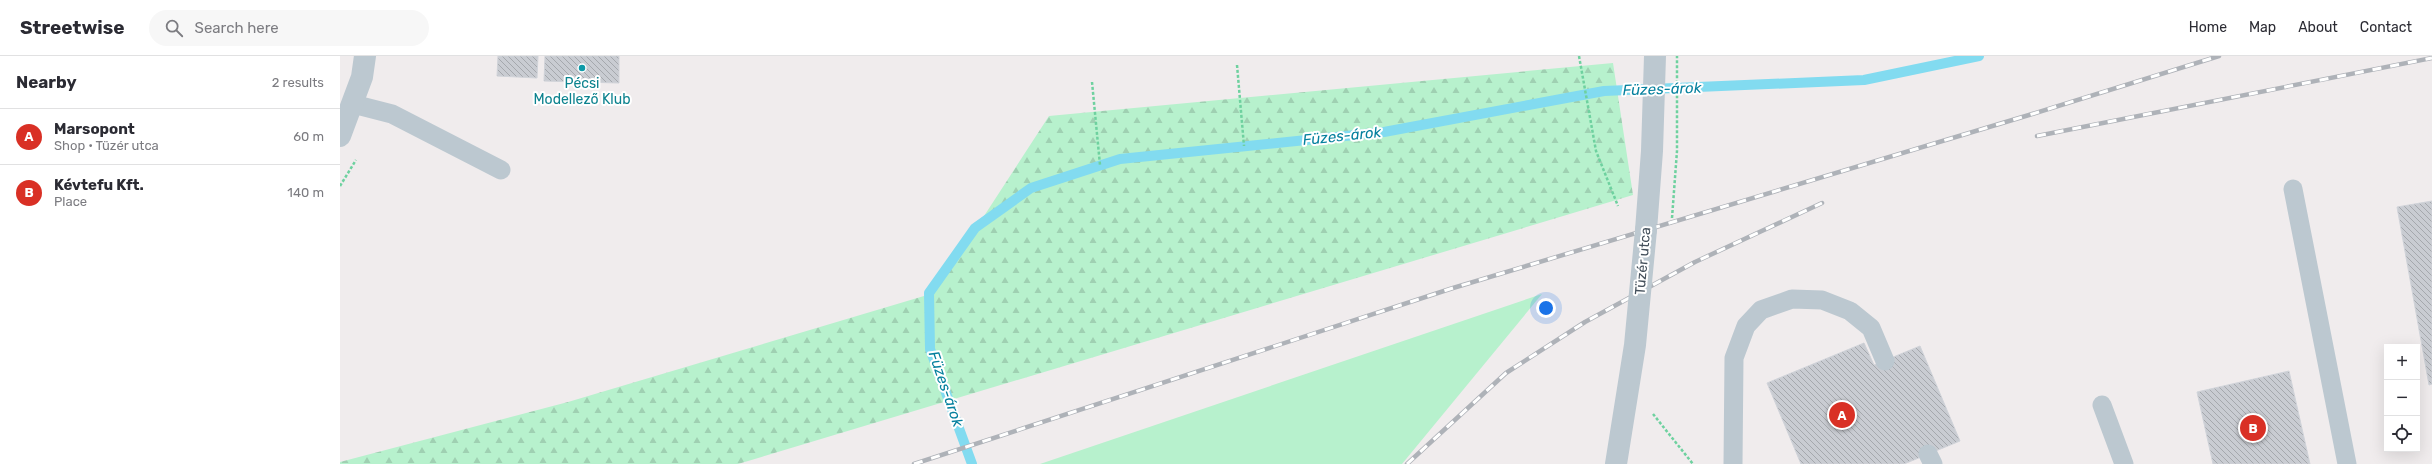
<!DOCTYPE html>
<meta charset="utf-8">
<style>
:root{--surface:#fff;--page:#f7f7f7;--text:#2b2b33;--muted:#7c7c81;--line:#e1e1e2;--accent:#d93025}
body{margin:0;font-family:Rubik,sans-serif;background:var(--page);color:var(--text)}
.controls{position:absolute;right:12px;bottom:12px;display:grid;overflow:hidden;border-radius:0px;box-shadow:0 4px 16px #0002}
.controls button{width:36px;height:36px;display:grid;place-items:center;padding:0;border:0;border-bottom:1px solid var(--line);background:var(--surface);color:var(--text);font:20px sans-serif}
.you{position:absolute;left:1206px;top:252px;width:14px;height:14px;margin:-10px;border:3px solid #fff;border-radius:50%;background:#1a73e8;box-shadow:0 0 0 6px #1a73e833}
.badge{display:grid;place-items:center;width:26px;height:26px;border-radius:50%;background:var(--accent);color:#fff;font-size:13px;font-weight:700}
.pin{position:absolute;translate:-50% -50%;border:2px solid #fff;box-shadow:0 1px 4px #0006}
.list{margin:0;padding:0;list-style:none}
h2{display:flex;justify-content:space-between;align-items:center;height:52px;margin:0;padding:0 16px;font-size:17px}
h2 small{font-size:13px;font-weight:400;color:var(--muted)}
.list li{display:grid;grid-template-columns:26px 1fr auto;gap:12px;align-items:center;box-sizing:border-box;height:56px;padding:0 16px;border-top:1px solid var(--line)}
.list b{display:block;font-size:15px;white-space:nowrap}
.list p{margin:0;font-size:13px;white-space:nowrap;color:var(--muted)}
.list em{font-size:13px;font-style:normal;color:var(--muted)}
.icon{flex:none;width:22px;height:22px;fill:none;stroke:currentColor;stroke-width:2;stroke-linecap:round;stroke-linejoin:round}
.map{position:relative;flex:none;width:2092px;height:408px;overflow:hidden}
header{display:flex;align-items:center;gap:24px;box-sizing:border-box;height:56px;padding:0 20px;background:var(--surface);border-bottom:1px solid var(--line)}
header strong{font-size:19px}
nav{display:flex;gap:22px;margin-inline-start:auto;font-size:14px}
.search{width:280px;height:36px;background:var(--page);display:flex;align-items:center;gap:10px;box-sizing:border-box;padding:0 14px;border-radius:22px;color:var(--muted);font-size:15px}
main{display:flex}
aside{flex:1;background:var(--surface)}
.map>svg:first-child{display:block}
</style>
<header>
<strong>Streetwise</strong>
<div class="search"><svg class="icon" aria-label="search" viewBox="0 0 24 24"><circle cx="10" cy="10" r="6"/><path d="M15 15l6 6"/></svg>Search here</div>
<nav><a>Home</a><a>Map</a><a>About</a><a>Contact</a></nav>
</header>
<main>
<aside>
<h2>Nearby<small>2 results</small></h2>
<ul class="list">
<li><span class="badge">A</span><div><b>Marsopont</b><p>Shop · Tüzér utca</p></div><em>60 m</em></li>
<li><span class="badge">B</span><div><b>Kévtefu Kft.</b><p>Place</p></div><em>140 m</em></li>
</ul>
</aside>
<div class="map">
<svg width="2092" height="408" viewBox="0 0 2092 408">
<defs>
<pattern id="forest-firs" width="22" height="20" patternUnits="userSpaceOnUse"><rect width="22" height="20" fill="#b7f1cd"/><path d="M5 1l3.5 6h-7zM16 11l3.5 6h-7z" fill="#9fd0b2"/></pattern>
<pattern id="building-back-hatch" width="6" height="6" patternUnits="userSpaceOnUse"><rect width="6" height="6" fill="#c9ccd2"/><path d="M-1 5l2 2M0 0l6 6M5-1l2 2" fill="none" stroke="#a5a8ad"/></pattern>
</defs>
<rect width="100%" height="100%" fill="#f0eced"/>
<path fill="#b7f1cd" d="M1202,238L1062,408H700Z"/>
<path fill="url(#forest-firs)" d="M1273,7L1293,139L398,408H0V406L228,346L594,237L709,60Z"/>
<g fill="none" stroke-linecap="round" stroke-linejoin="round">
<path stroke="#82dbf0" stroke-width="10" d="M632,408L590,293L589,237L635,172L691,132L780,103L1044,76L1264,35L1524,24L1639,0"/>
</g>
<path fill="url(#building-back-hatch)" stroke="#d0d3d9" d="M158,0H198L197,22L157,20Z
M205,0H279V27L204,25Z
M2092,145V328L2089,329L2057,151Z
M1524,287L1534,309L1580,290L1620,385L1564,408H1461L1427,327Z
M1949,315L1970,408H1873L1857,336Z"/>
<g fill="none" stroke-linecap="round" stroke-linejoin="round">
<path stroke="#6ed19f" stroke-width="2.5" stroke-dasharray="3 2" stroke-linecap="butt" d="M1239,0L1256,95L1278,150
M897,9L904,90
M752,26L760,109
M0,130L16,104
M1313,358L1353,408"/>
<path stroke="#bcc8d0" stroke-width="19" d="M13,48L52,58L161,114
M1953,133L2007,408
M1762,349L1784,408
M1588,398L1593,408
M1393,408L1394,302L1406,270L1421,254L1452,243L1482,244L1510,255L1531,272L1545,305"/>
<path stroke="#bcc8d0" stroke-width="22" d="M0,80L22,21L25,0"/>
<path stroke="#bcc8d0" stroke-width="22" d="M1306,174L1312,95L1315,0"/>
<defs>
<path id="rail" d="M1697,80L2092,2
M574,408L1113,232L1689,59L1879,0
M1067,408L1166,317L1245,266L1355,206L1482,147"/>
</defs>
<use href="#rail" stroke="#aeb2b8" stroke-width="4.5"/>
<use href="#rail" stroke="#fff" stroke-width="3" stroke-dasharray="9" stroke-linecap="butt"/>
<path stroke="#6ed19f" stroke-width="2.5" stroke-dasharray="3 2" stroke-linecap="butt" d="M1332,162L1337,95V0"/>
<path stroke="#bcc8d0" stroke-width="22" d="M1276,408L1295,289L1306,174"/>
</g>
<circle fill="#0f9aa8" stroke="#fff" stroke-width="1.5" cx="242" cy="12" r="4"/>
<g text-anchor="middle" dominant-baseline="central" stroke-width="4" stroke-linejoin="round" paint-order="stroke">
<g font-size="14" fill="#0d838f" stroke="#fff">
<text x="242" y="27">Pécsi<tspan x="242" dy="16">Modellező Klub</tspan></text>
</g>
<g font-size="14" fill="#44505b" stroke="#fff">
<text transform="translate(1303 205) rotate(-85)">Tüzér utca</text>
</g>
<g font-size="15" font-style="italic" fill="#05809e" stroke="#fff">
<text transform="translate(1322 33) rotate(-2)">Füzes-árok</text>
<text transform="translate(1002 80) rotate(-6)">Füzes-árok</text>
<text transform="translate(606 333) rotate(71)">Füzes-árok</text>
</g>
</g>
</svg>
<div class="controls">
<button>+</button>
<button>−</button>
<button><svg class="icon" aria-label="locate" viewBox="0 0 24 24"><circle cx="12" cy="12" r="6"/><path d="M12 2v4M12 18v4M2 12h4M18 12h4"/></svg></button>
</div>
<div class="you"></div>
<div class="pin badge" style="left:1502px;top:359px">A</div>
<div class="pin badge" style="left:1913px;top:372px">B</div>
</div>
</main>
